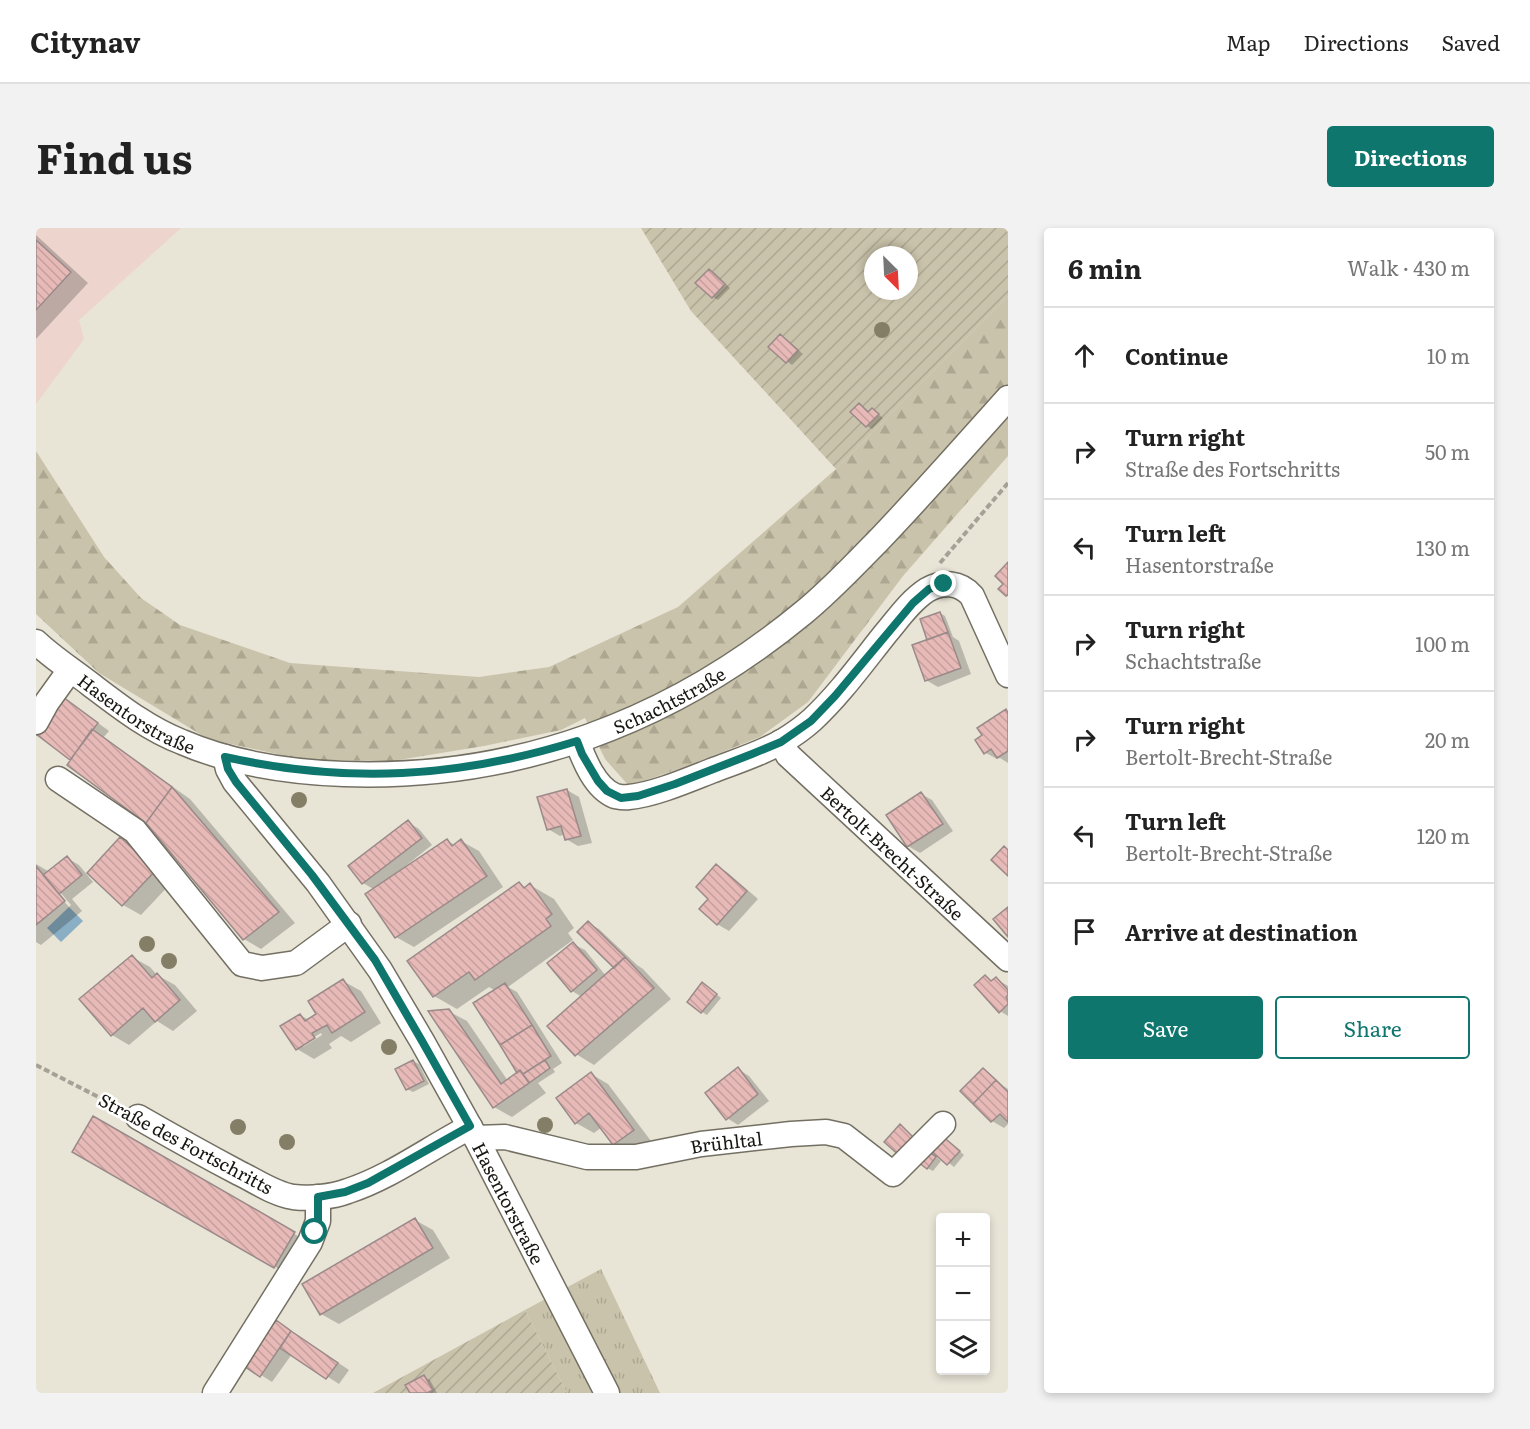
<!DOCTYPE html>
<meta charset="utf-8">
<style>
:root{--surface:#fff;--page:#f2f2f2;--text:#222;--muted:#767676;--line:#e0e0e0;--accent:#0f766e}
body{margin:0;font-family:Literata,serif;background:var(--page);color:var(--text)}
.controls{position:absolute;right:18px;bottom:18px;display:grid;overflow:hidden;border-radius:6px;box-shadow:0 3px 9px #0003}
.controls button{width:54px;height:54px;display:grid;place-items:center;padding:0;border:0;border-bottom:2px solid var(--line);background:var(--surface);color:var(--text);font:30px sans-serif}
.compass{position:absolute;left:828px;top:18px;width:54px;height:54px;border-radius:50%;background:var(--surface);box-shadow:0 3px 9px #0003;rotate:156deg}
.stop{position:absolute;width:18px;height:18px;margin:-14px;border:4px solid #0f766e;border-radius:50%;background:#fff}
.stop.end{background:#0f766e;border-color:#fff;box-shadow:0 2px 6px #0008}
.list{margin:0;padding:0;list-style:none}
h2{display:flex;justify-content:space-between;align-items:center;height:78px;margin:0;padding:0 24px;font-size:26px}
h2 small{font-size:20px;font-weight:400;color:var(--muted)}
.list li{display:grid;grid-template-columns:39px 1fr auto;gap:18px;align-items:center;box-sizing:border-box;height:96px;padding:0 24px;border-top:2px solid var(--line)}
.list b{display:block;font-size:22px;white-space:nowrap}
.list p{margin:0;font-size:20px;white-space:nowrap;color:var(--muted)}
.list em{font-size:20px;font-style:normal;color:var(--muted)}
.actions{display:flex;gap:12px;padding:18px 24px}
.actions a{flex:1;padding:14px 0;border:2px solid var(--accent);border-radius:6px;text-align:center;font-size:21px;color:var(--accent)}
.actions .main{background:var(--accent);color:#fff}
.icon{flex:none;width:33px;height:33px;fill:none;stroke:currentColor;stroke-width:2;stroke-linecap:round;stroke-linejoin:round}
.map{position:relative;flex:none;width:972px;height:1165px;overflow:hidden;border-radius:6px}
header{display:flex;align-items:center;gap:36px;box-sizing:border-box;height:84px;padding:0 30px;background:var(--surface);border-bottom:2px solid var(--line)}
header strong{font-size:28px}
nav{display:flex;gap:33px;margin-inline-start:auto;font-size:21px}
.intro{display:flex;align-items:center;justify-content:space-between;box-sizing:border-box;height:144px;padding:0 36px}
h1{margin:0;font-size:42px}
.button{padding:15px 27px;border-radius:6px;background:var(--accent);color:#fff;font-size:21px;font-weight:700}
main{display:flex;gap:36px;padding:0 36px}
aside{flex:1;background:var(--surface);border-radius:6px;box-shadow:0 3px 9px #0003}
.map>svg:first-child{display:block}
</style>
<header>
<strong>Citynav</strong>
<nav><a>Map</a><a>Directions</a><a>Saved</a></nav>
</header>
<div class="intro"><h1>Find us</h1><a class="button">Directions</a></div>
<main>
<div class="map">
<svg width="972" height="1165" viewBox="0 0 972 1165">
<defs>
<pattern id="grass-tufts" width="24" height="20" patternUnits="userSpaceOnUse" patternTransform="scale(1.5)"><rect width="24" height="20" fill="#cac3ab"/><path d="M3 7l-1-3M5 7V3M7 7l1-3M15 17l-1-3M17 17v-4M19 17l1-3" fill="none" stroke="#ada792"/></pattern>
<pattern id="forest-firs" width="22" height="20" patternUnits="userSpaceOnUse" patternTransform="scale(1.5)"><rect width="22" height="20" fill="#cac3ab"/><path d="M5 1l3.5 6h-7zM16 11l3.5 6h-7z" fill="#ada792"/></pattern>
<pattern id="garden-furrows" width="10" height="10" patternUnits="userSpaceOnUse" patternTransform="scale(1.5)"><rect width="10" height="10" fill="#cac3ab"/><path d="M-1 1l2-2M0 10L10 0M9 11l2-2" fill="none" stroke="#ada792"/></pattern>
<pattern id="building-back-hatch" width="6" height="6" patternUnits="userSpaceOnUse" patternTransform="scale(1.5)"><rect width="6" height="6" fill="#e7bab8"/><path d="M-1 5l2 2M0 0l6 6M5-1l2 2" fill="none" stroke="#c59f9d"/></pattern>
</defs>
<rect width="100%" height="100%" fill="#e8e4d6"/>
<path fill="#edd4cd" d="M0,0H145L43,92L48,111L0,176Z"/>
<path fill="url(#grass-tufts)" d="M565,1041L624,1165H531L489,1082Z"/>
<path fill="url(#forest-firs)" d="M972,68V228L867,348L772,474L724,509L651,538L593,558L569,531L549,490L525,502L448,518L356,533L268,532L172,511L63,445L0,386V223L68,329L105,370L144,397L254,435L443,449L513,439L642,379L800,241Z"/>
<path fill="url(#garden-furrows)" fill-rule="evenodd" d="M605,0H972V68L800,241L655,83ZM837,27H873V63H837Z
M489,1082L531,1165H337Z"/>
<path fill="#8aaec4" d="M33,679L47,693L25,714L11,700Z"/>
<path fill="#0003" fill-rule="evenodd" d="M0,7L52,55L0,111Z
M673,42L679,45L694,60L682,72L677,69Z
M750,111L767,126L756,137L734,119Z
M824,177L834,184L836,181L847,190L836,201L831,198Z
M904,385L909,388L917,409L923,413L935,446L902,459L890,452L893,412Z
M28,471L39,478L73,503L67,510L154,571L259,695L225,721L208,711L111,594L36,531L2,505Z
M970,483L972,484V535L964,530L961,531L950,525Z
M531,562L543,569L556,615L542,618L530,611L529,606L524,608L512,601Z
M885,566L896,572L917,603L884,625L872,618L852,588Z
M372,594L383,601L396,617L367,640L368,642L411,613L419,617L425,613L443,623L467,659L378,719L360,709L339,662L327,655Z
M85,611L102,621L137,653L105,687L87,677L53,645Z
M31,630L43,637L57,654L36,671L46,683L5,717L0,714V636L12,643ZM20,664H24L35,677L33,679Z
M681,638L692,645L722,671L693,703L681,696L675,670Z
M483,656L491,660L494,657L518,671L538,700L532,705L537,712L472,759L481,764L526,835L517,841L519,844L502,855L510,865L476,889L458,879L412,783L431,793L472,853L483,845L460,763L453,759L421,781L398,768Z
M552,695L563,701L601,737L607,741L635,771L558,837L540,826L546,769L536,763L513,736L537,716L549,722L570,748L580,739Z
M96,729L114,739L121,747L139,757L161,783L137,803L121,793L93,817L76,807Z
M949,749L957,753L960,751L972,758V788L964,783Z
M307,753L325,763L345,795L315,814L305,808L293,816L296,820L278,831L261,821L264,787L273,792L282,787ZM285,805L286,807L267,819V816Z
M672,759L685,770L671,787L666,784Z
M377,833L383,836L393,856L377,864L371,861Z
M702,841L713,848L733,873L702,897L691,890Z
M948,842L953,845L966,857L972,861V896L968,900L956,893L926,863Z
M555,846L572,856L615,913L596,926L578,916L566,899L558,905L540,895Z
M58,890L281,1019L262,1052L38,923Z
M911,912L928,927L918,939L895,921Z
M898,927L905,933L897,943L891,940Z
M379,992L397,1002L414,1030L303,1096L285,1086Z
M252,1101L313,1142L303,1156L256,1126L236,1154L225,1147Z
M388,1149L394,1152L401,1165H375Z"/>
<path fill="url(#building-back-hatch)" stroke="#9a8a89" stroke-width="1.5" d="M0,12L35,44L0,82Z
M673,41L689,56L676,70L659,55Z
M744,106L762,122L750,135L732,119Z
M823,175L832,184L836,180L843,186L830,199L814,184Z
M972,334V367L970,368L962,361L967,356L959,348Z
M904,384L912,404L891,412L884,391Z
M912,404L925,440L889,453L876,417Z
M27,469L62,495L34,532L0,506Z
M970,481L972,485V523L961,530L955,521L948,526L939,512L946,507L941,500Z
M56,501L136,559L110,595L31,537Z
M136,559L243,684L207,712L110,595Z
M531,561L545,608L529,612L525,598L511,602L501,569Z
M885,564L907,596L871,619L850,587Z
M372,592L386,610L326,656L312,638Z
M84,609L120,642L86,678L51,645Z
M411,611L416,618L425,611L451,648L359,710L329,666Z
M968,618L972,622V648L955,632Z
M31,628L46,647L23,666L7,647Z
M680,636L711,663L681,697L663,681L672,671L660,659Z
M0,638L29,673L0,697Z
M483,654L488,660L494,655L516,686L510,691L515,698L439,752L433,744L397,769L371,733Z
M972,679V709L957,691Z
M552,693L589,729L578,740L541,704Z
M537,714L561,742L535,764L511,735Z
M96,727L116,750L121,745L144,772L119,794L107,780L75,808L43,771Z
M589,729L618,760L539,828L511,798Z
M949,747L955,753L960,749L972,762V767L970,769L972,772V776L963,785L938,757Z
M307,751L329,784L296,805L291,797L276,805L279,810L260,822L244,798L264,786L269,793L280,786L272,773Z
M666,754L681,766L665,785L651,774Z
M469,755L496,797L464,817L437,775Z
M413,781L465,856L484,842L493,855L457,880L392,783Z
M496,797L515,828L487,846L484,842L481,845L464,817Z
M377,832L388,853L370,862L359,841Z
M509,832L514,840L493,855L487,846Z
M702,839L722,866L690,892L669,865Z
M947,840L960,852L937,876L924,863Z
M555,844L598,902L577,917L553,885L539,896L520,870Z
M960,852L972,864V894L964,886L955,894L937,876Z
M57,888L259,1004L238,1040L36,924Z
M864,896L880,912L865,929L848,914Z
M905,907L924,923L911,937L893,921Z
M892,923L900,929L891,941L882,934Z
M379,990L397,1020L284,1087L266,1056Z
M240,1092L255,1103L224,1149L208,1138Z
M255,1103L302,1135L290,1151L244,1120Z
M388,1147L397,1162L391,1165H374L369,1157Z"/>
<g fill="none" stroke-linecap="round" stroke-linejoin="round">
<defs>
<g id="minor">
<path id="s1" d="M0,414C17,430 36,442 54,456C83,478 112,501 146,514C197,536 253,544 308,546C480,552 635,494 767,385C794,363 817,338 841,314C886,267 929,218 972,170"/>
<path d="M0,494L11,474L34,442"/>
<path d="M541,513C548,532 559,560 579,568C584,569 588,570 593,569C617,567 652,552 675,543C698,534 725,526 747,513C757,507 767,500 776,492C804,466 826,435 850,405C862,391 874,373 891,362C906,353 924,354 936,368L972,447"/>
<path id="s2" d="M745,514L752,527L972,731"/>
<path id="s3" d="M189,529L192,541L199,554L282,655L344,742L386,813L440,910L571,1165"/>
<path d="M22,551L99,603L206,736L226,740L260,735L313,696"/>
<path d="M102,889C135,908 169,927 203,945C220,953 238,966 257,969C274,971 296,969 312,963C355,949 393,920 434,899"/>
<path id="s4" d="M440,910L469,909L551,929H600L665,916L755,906L790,904L808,908L857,946L907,896"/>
<path d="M179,1165L274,1014L282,993V969"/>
</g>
</defs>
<use href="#minor" stroke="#737063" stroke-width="27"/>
<path stroke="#a5a196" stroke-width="4" stroke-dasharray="6 3" stroke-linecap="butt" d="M904,335L972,255
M0,837L82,879"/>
<use href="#minor" stroke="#fff" stroke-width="24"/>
</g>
<g fill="#847e66">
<circle cx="846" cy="102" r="8"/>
<circle cx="263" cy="572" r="8"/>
<circle cx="111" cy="716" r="8"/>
<circle cx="133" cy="733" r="8"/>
<circle cx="353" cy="819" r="8"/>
<circle cx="509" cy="897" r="8"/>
<circle cx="202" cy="899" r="8"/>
<circle cx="251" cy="914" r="8"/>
</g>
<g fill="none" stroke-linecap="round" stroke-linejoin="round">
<path stroke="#0f766e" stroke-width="8" d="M279,1004L282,993V969L309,964L332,955L434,898L386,813L339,732L276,647L200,554L192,541L189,529C311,556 422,550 541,513L546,526L562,553L571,563L585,570L602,568L639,556L716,526L745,514L775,493L799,468L877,375L893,361L908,356"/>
</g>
<g text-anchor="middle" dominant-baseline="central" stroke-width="5" stroke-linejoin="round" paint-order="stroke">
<g font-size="18" fill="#171611" stroke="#fff">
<text stroke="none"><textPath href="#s1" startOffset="681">Schachtstraße</textPath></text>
<text stroke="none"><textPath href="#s1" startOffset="124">Hasentorstraße</textPath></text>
<text stroke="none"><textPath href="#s2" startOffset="158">Bertolt-Brecht-Straße</textPath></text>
<text stroke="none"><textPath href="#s4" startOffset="254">Brühltal</textPath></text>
<text transform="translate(150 915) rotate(28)">Straße des Fortschritts</text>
<text stroke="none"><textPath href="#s3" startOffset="531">Hasentorstraße</textPath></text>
</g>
</g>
</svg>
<div class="controls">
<button>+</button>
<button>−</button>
<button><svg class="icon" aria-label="layers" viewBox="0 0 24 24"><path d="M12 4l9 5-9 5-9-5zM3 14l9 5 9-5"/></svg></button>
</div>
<svg class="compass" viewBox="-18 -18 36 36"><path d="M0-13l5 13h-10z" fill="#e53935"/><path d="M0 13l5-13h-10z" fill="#767676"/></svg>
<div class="stop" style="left:279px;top:1004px"></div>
<div class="stop end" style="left:908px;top:356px"></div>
</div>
<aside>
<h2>6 min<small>Walk · 430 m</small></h2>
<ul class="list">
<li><svg class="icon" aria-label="ahead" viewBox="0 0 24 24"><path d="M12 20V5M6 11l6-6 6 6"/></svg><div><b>Continue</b></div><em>10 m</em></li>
<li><svg class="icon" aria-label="right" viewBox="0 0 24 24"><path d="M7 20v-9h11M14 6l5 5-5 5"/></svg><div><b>Turn right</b><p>Straße des Fortschritts</p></div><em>50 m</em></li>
<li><svg class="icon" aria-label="left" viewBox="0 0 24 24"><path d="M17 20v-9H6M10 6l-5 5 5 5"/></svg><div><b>Turn left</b><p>Hasentorstraße</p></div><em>130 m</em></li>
<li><svg class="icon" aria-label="right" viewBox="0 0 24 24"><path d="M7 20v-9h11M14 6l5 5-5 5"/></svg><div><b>Turn right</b><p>Schachtstraße</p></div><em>100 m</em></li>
<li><svg class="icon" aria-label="right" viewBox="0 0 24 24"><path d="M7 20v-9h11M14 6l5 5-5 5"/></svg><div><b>Turn right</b><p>Bertolt-Brecht-Straße</p></div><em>20 m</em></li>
<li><svg class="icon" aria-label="left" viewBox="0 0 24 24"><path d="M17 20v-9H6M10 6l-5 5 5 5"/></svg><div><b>Turn left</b><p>Bertolt-Brecht-Straße</p></div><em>120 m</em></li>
<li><svg class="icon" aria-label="arrive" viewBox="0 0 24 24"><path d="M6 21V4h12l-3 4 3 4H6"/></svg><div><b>Arrive at destination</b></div></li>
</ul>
<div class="actions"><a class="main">Save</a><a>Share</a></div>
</aside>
</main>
